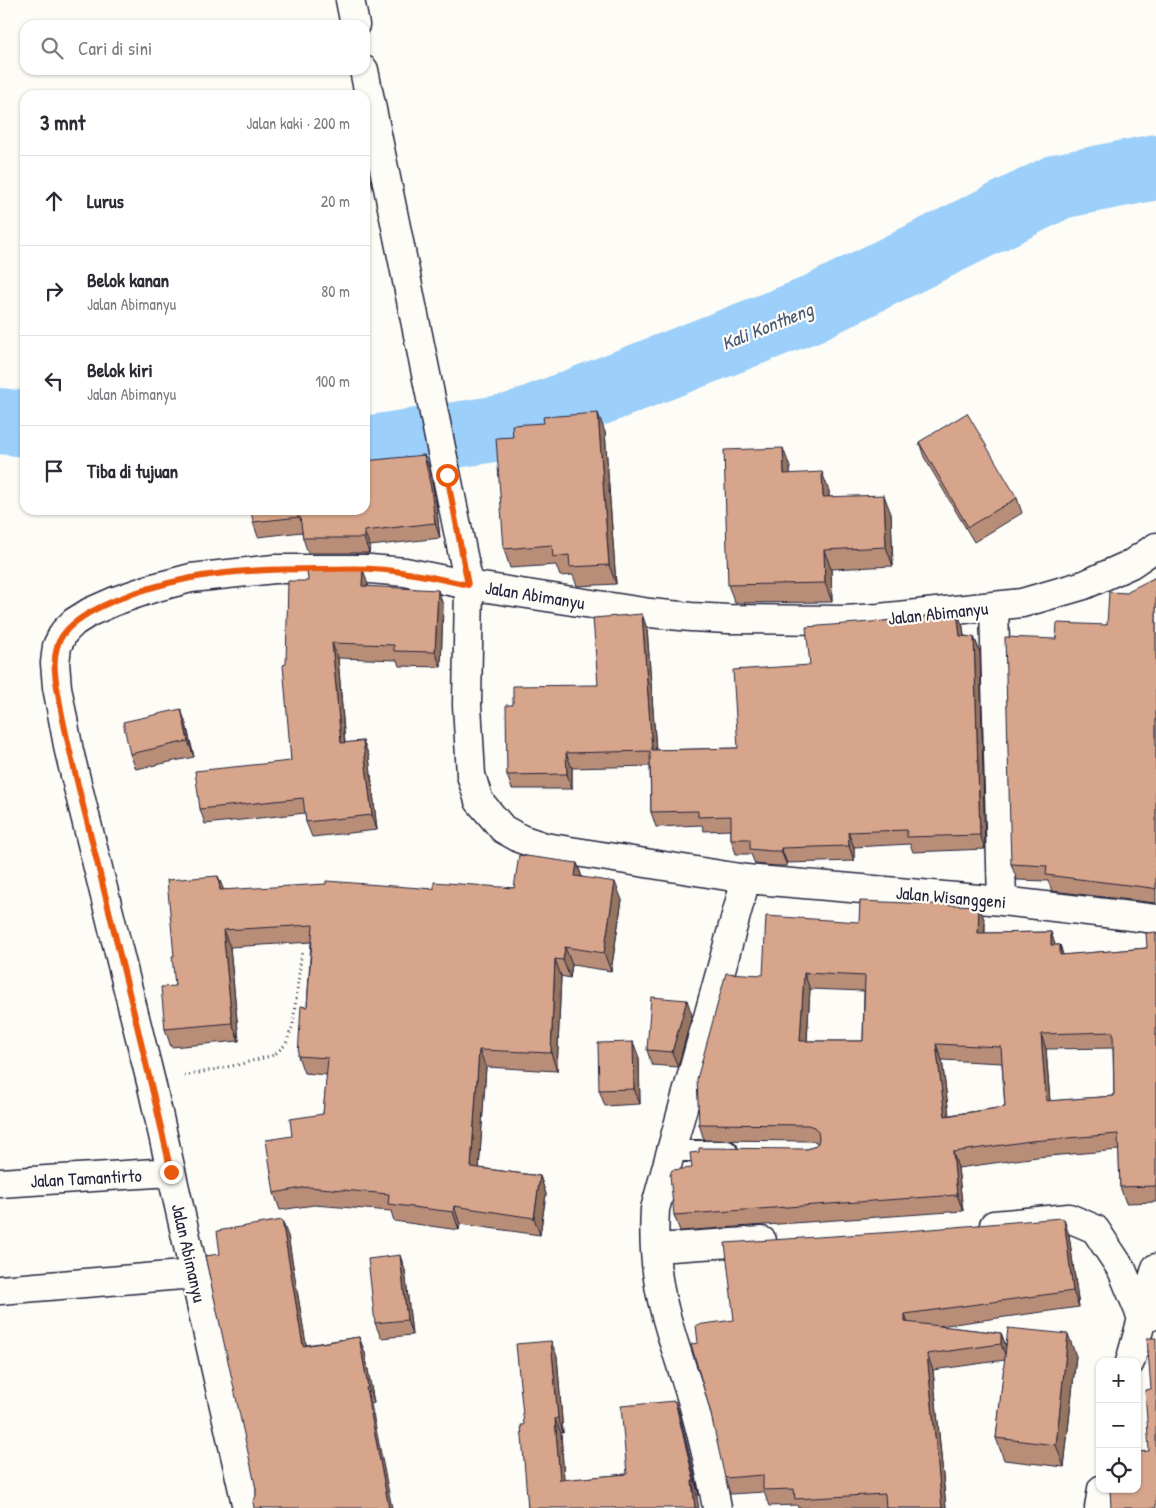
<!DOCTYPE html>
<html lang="id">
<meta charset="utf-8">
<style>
:root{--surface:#fff;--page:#f7f7f7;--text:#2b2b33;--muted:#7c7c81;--line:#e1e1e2}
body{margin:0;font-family:"Patrick Hand",sans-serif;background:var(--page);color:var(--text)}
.controls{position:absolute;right:15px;bottom:15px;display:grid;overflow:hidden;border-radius:10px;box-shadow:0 1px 4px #0004}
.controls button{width:45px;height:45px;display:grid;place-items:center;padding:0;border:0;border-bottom:1px solid var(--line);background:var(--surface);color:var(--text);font:25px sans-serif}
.stop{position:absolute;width:15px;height:15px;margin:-11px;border:4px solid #ea580c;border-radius:50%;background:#fff}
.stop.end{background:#ea580c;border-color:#fff;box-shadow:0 1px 5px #0008}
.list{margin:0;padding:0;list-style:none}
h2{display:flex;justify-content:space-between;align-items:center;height:65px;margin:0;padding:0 20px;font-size:21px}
h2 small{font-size:16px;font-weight:400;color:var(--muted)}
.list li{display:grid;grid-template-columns:32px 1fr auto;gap:15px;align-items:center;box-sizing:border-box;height:90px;padding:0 20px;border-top:1px solid var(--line)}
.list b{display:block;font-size:19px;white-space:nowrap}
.list p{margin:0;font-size:16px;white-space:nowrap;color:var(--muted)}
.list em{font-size:16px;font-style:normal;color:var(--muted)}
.icon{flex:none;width:28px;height:28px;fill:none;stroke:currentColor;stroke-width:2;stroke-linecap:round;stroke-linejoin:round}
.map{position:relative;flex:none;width:1156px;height:1508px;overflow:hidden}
.search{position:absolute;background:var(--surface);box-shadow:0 1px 4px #0004;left:20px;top:20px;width:350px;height:55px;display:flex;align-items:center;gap:12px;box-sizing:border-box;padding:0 18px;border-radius:15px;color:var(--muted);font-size:19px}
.panel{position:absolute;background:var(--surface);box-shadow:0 1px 4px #0004;left:20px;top:90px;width:350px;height:425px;border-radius:15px}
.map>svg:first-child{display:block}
</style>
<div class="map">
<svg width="1156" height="1508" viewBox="0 0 1156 1508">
<rect width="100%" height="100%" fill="#fdfcf7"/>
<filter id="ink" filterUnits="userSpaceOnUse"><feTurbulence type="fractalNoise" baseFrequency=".02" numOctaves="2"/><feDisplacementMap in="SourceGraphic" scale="10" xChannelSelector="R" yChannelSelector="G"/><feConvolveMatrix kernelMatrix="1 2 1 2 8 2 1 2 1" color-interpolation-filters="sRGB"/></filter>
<g filter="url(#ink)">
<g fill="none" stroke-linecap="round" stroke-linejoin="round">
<path stroke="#9cd0fa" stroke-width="66" d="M0,421L25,424
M365,449L513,426L810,310L1060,186L1156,167"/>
<defs>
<path id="lane" d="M671,1151H727"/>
<path id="street" d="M350,0L355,25
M364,70L469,585L467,705L471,775L479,801L503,829L521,839L545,847L746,879L1002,901L1156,919
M994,607L1002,901
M994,1225L1069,1218L1095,1229L1122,1270L1142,1318L1156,1315
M656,1248L762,1241
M0,1290L194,1274
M1130,1362L1156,1268
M717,1508C711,1473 703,1438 693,1403C684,1373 673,1343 665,1312C656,1279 653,1243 655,1209L746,879
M1099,1508L1102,1489"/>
<path id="secondary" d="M0,1183L171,1172
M247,1508L151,1082L69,751L57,687L55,663L57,646L64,632L74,622L90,612L115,601L153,588L191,578L274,569H370L405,572L469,585L650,613L691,617L728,619L843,620L879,618L1022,603L1084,585L1131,564L1156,547"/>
</defs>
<use href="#lane" stroke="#22223b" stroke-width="24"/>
<use href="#street" stroke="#22223b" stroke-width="31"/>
<use href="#secondary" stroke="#22223b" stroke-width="31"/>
<path stroke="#22223b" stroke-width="3" stroke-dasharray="1 4" stroke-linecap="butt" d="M184,1076L241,1064L274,1055L286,1044L293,1024L302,950"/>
<use href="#lane" stroke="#fdfcf7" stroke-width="20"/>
<use href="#street" stroke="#fdfcf7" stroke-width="28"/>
<use href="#secondary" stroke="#fdfcf7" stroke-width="28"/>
</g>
<path fill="#b98e78" stroke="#22223b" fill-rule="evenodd" d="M605,432L616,584L577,586L573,575L560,576L556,565L510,568L504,549L513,437Z
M919,442L1017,498L1022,513L974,542L924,457Z
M424,455L430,470L436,503L440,538L370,546L369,553H308L303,538L302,532L258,537L253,522Z
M790,467V474L829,491V497L891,514L893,566L831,569L832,602L735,603L728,585Z
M1156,577V903L1052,891L1048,881L1017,880L1011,864L1056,639L1107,625L1128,593Z
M368,585V586L443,605L441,667L399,666L397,660L338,658L345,743L363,741L369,756L377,830L312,837L306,822L305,813L205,824L200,809L291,761L286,664Z
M957,612L963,627L964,636L974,637L980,652L985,849L913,852L910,844L854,847V861L787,863V866H776L755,864L751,854H736L731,839V830L704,831L702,825L656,827L651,812L650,766L572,768V789H512L507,775L513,705L598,685L642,614L647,629L656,750L738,748L810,665L884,621L925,617Z
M186,724L194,757L136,769L130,754Z
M577,863L582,877L622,900L611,971L572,965L570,978L561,976L557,1071L486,1067L479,1168L540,1176L546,1194L540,1235L460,1224L459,1230L394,1221L391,1211L314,1205L280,1210L274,1193L292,1136L323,1114L327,1075L304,1073L298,1056L307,1007L311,942L230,947L239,1041L171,1047L165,1029L175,986L174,956L218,876L223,890L514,888Z
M979,906L985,922V933L1051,932L1055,945H1060L1063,955L1147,948L1156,932V1202L1126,1203L1120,1187L1119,1150L1037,1157L958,1168L963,1211L680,1231L674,1215L692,1168L807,1149L813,1147L818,1143L814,1141L704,1140L699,1124L763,975L859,922ZM810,989L864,991L863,1041H807ZM1113,1048L1114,1096L1050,1101L1046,1049ZM942,1060L1002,1063L1005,1107L949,1115Z
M692,1015L678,1067L652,1065L647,1050Z
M633,1042L639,1058L640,1104L605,1106L599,1090Z
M1069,1235L1079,1307L939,1326L1001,1333L1006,1346L1076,1356L1064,1467L1004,1460L996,1438L1005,1360L933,1370L946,1508H798L797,1505L769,1506L764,1492L730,1494L725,1478L734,1320Z
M288,1236L306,1345L359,1337L365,1353L374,1403L371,1404L256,1496V1489L220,1254Z
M405,1270L412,1335L381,1338L375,1323Z
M557,1356L563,1433H561L564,1480L627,1474L675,1401L680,1416L699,1495L528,1508L524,1425Z"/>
<path fill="#967461" stroke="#22223b" d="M598,413L605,432L616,584L609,565Z
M783,448L790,467V493L784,474Z
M424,455L430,470L436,503L440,538L435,523Z
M822,472L829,491V516L823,497Z
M884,495L891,514L893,566L886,547Z
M364,531L370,546L369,553L364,538Z
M824,550L831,569L832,602L825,583Z
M363,569L368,585V601L362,586Z
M438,590L443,605L441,667L435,652Z
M957,612L963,627L965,651L960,636Z
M642,614L647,629L657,765L652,750Z
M974,637L980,652L985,849L980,835Z
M332,643L338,658L346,759L341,743Z
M181,709L186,724L194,757L188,741Z
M363,741L369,756L377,830L372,815Z
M566,753L572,768V789L567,774Z
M848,832L854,847V861L849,846Z
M781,848L787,863V866L781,851Z
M577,863L583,881L575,876Z
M218,876L225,893L220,890Z
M615,882L622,900L611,971L604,953Z
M979,906L985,922L984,949L978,933Z
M223,930L230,947L239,1041L232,1023Z
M1051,932L1056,948L1051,945Z
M1060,945L1065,961L1060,955Z
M565,947L572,965L570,978L563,960Z
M555,959L561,976L557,1071L551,1053Z
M804,973L810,989L806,1057L800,1041Z
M687,1000L692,1015L678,1067L672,1052Z
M1041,1034L1046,1049L1051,1117L1046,1101Z
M633,1042L639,1058L640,1104L634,1089Z
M936,1044L942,1060L951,1131L945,1116Z
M479,1050L486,1067L478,1185L471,1167Z
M953,1152L958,1168L963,1211L957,1195Z
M540,1176L546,1194L540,1235L534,1218Z
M454,1206L460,1224L459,1230L453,1212Z
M1064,1219L1069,1235L1079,1307L1073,1291Z
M282,1220L288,1236L309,1362L303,1346Z
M400,1255L405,1270L412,1335L407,1320Z
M905,1314L910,1330L905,1322Z
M1001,1333L1007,1349V1360L1001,1344Z
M1068,1334L1076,1356L1064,1467L1056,1445Z
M359,1337L365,1353L374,1403L368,1387Z
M551,1341L557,1356L563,1433L558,1418Z
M927,1354L933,1370L946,1508H942Z
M366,1388L371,1404L392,1508H389Z
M675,1401L680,1416L699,1495L694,1481Z
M555,1419L561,1433L565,1495L560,1480Z
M692,1481L697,1496L699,1508H695Z"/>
<path fill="#d7a58b" stroke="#22223b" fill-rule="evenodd" d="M598,413L609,565L570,567L569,555L553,557L552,545L504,549L496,438L513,437L512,425L544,423L543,417Z
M967,413L1017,498L968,527L919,442Z
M783,448L784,474L822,472L823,497L884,495L886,547L824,550L825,583L728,585L724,450Z
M424,455L431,488L435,523L364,531V538H303L300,517L253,522L251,510H365V461Z
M307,569H363L362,586L438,590L435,652L394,651V645L332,643L341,743L363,741L372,815L306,822L303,798L200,809L195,771L291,761L283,665L286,664L288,581H308Z
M1156,577V889L1152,888L1046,875L1047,866L1011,864L1005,637L1056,639L1057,623L1107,625L1109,592L1128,593V591Z
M957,612L960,636L974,637L980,835L907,837V830L848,832L849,846L781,848V851H771L750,849V839H731V816L698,817V811L651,812L650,751L566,753L567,774L507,775L506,705H513V686L598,685L593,618L642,614L652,750L738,748L733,670L810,665L806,627L884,621L925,617V615Z
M181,709L188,741L130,754L123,722Z
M519,855L577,863L575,876L615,882L604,953L565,947L563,960L555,959L551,1053L479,1050L471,1167L540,1176L534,1218L454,1206L453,1212L388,1204L389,1194L308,1187L274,1193L266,1140L292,1136L290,1119L323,1114L328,1058L298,1056L301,1006L307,1007L313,925L223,930L232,1023L165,1029L161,987L175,986L172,956H174L167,880L218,876L220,890L326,884V881L434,889V882L514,888Z
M860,901L979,906L978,933L1051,932V945H1060V955L1147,948L1146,933L1156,932V1186L1120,1187L1118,1134L1031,1141L953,1152L957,1195L674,1215L670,1175L672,1170L692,1168L690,1153L699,1152V1148L807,1149L813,1147L818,1143L819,1138L818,1132L814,1127L808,1125L699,1124L697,1079L726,973L763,975L766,916L859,922ZM804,973L865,976L863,1041H800ZM1113,1032L1114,1096L1046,1101L1041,1034ZM936,1044L1001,1047L1005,1107L945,1116Z
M651,997L687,1000L672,1052L647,1050Z
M633,1042L634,1089L599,1090L598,1043Z
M1061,1218L1064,1219L1073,1291L905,1314V1322L1001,1333V1344L927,1354L942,1508H886L885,1494L795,1499L794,1489L763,1490V1475L725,1478L710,1410L691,1344L698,1343L696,1325L734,1320L725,1243L895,1232Z
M282,1220L303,1346L359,1337L368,1387L366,1388L389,1508H254L253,1502L256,1496V1489L205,1256L220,1254L217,1231Z
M400,1255L407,1320L375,1323L368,1259Z
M1008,1328L1068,1334L1056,1445L996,1438Z
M1147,1338H1156V1508H1111L1110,1489H1137V1452L1149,1451L1145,1390L1151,1389Z
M551,1341L558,1418L555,1419L560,1480L627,1474L621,1406L675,1401L694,1481H692L695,1508H528L521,1425H524L516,1344Z"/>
</g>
<g fill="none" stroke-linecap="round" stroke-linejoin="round" filter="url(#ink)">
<path stroke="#ea580c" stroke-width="6" d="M171,1172C146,1058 117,944 89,829C79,790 69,750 61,710C58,690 51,667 57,647C67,608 156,585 191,578C233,570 276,569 318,569C336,569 354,568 372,569C405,571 436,578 468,585L447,475"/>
</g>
<g text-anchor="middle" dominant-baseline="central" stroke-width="4.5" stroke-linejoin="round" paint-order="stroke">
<g font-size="18" fill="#22223b" stroke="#fdfcf7">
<text transform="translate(535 595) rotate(9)">Jalan Abimanyu</text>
<text transform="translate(938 613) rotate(-6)">Jalan Abimanyu</text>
<text transform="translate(951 897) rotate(5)">Jalan Wisanggeni</text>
<text transform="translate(86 1178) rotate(-3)">Jalan Tamantirto</text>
<text transform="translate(189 1253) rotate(77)">Jalan Abimanyu</text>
</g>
<g font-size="19" font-style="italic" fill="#475674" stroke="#fdfcf7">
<text transform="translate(767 326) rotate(-22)">Kali Kontheng</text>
</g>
</g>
</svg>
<div class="controls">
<button>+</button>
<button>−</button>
<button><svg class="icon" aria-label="locate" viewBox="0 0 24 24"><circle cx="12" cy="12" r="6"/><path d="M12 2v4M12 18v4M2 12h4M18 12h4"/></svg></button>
</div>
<div class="stop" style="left:447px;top:475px"></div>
<div class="stop end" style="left:171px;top:1172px"></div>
<div class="search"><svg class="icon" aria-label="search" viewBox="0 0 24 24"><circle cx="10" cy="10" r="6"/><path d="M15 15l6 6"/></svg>Cari di sini</div>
<section class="panel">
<h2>3 mnt<small>Jalan kaki · 200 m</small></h2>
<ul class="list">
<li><svg class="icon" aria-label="ahead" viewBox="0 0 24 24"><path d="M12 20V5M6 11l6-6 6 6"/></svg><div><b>Lurus</b></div><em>20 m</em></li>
<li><svg class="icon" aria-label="right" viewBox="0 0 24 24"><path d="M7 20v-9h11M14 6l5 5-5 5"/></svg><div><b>Belok kanan</b><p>Jalan Abimanyu</p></div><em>80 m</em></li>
<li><svg class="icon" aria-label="left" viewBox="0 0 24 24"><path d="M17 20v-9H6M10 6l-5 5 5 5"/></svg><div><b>Belok kiri</b><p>Jalan Abimanyu</p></div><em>100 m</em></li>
<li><svg class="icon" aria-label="arrive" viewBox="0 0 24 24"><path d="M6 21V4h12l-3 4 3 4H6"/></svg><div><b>Tiba di tujuan</b></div></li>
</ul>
</section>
</div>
